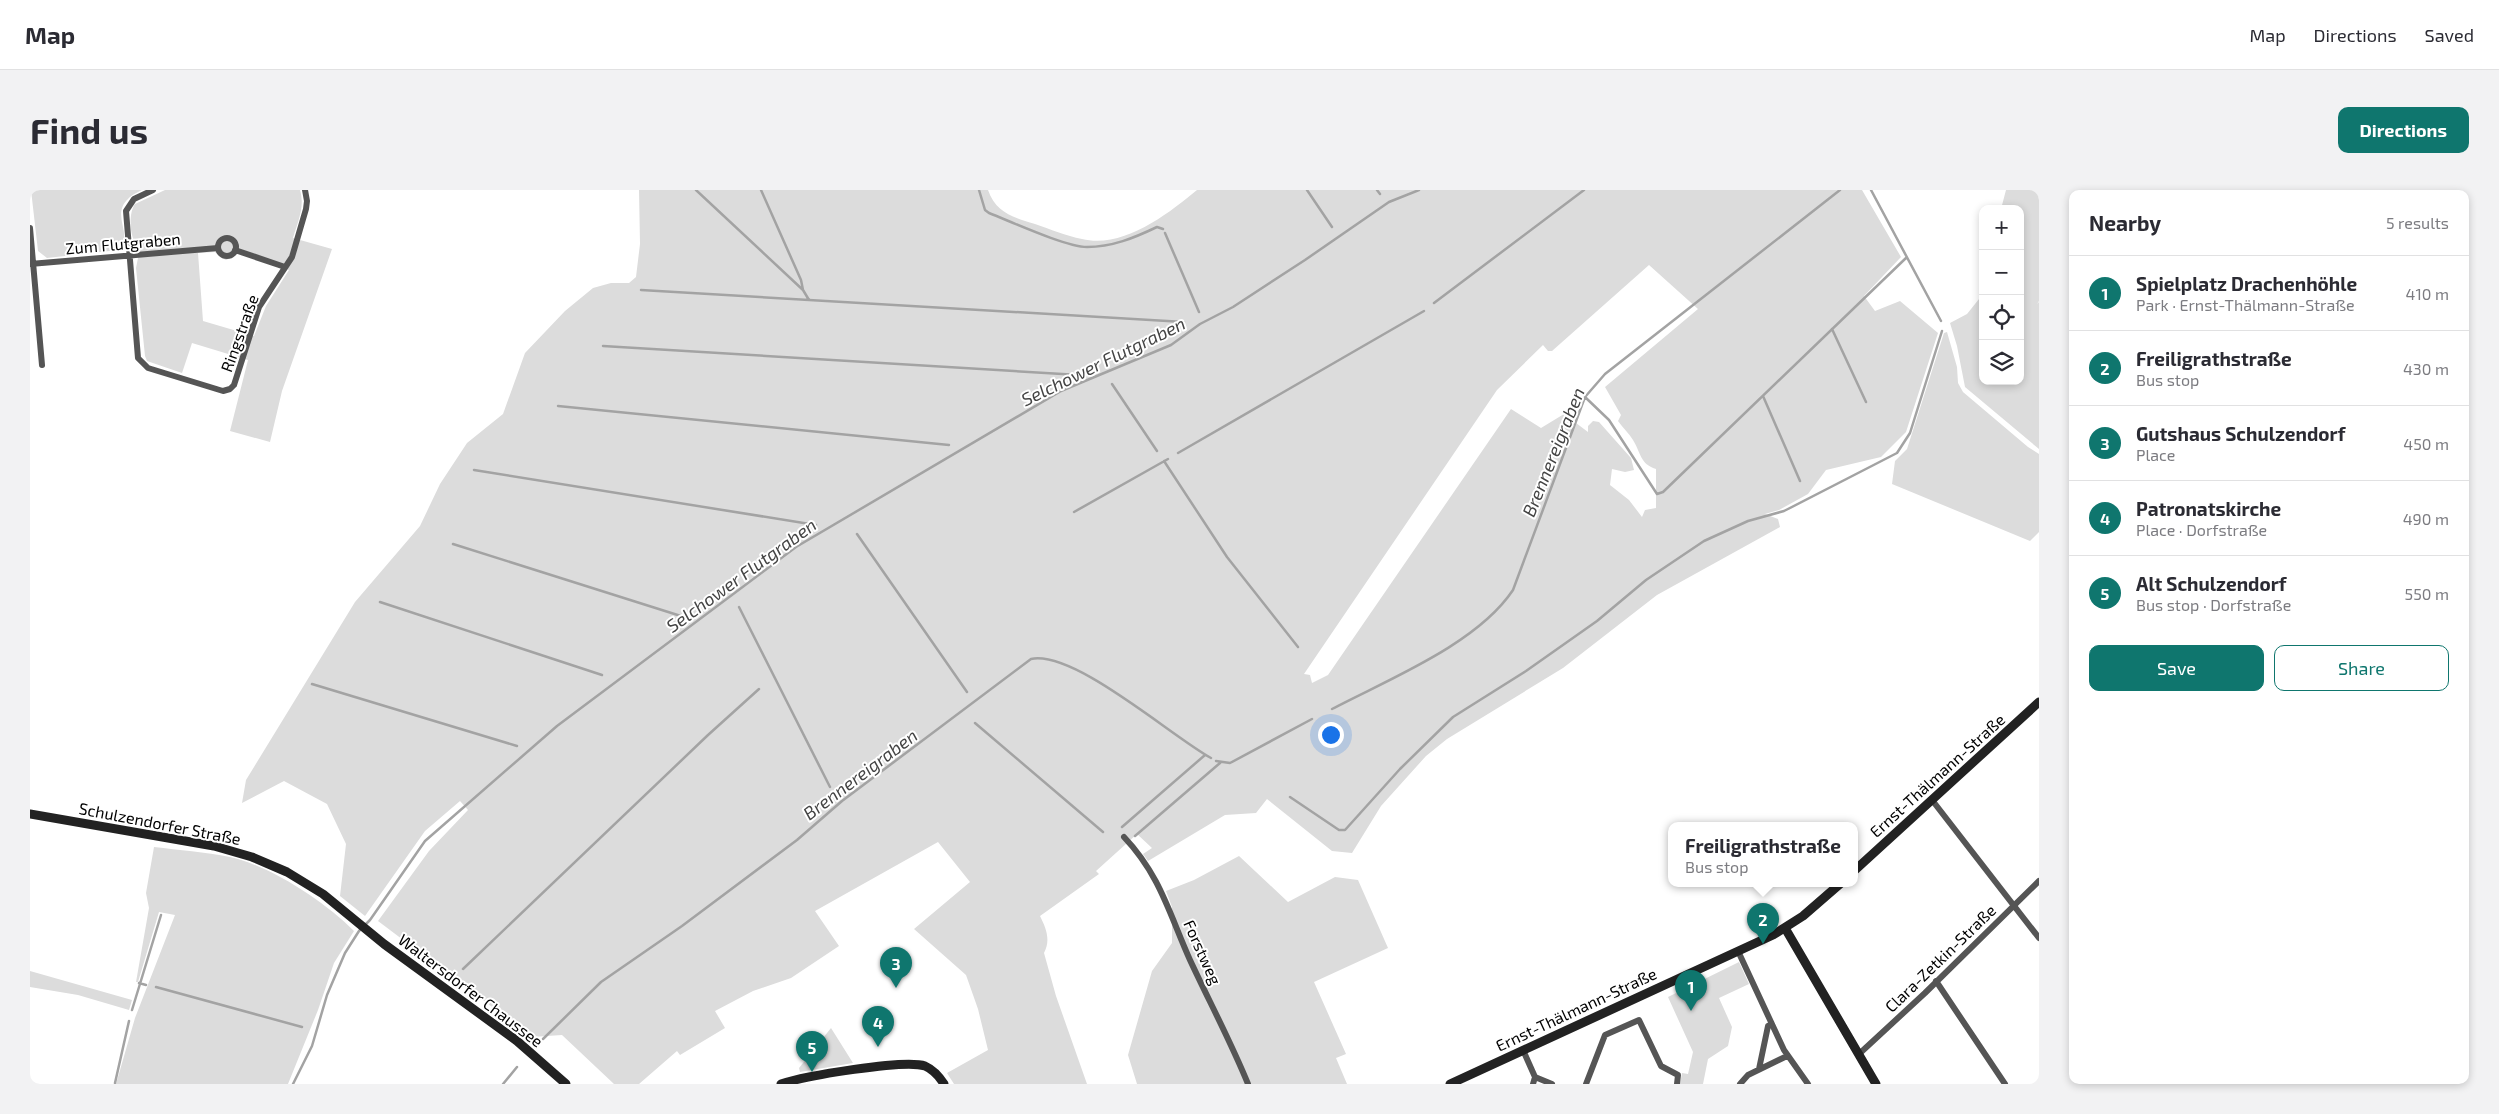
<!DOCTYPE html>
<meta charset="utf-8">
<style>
:root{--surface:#fff;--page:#f2f2f3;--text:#2b2b33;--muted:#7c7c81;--line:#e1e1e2;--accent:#0f766e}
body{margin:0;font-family:"Exo 2",sans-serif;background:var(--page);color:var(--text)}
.controls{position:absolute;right:15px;top:15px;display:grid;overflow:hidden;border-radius:10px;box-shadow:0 2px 8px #0003}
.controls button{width:45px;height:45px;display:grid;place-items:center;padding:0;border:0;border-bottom:1px solid var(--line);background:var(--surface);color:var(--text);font:25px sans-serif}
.you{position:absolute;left:1300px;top:544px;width:18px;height:18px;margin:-12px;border:4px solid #fff;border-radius:50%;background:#1a73e8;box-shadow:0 0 0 8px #1a73e833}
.badge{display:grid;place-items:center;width:32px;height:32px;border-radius:50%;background:var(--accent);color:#fff;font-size:16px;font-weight:700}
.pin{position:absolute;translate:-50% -41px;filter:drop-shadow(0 1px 2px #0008)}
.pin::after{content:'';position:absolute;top:26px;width:18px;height:15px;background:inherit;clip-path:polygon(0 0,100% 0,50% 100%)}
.popup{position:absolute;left:1638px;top:632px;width:190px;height:65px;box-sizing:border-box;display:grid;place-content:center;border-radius:10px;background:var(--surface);filter:drop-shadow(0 1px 4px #0005);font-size:16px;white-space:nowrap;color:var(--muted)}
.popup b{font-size:19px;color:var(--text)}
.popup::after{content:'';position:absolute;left:50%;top:100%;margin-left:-10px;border:10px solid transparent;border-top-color:var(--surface)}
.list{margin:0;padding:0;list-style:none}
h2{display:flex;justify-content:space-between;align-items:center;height:65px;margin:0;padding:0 20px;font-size:21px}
h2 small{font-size:16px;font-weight:400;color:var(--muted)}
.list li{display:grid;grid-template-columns:32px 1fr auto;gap:15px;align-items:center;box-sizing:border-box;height:75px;padding:0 20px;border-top:1px solid var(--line)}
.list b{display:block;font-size:19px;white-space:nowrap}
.list p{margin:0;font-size:16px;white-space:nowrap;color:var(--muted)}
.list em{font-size:16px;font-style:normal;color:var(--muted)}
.actions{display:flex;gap:10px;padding:15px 20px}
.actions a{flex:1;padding:11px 0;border:1px solid var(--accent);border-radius:10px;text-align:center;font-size:18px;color:var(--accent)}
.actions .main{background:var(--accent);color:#fff}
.icon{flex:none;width:28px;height:28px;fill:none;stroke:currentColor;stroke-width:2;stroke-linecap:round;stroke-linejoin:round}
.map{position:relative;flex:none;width:2009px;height:894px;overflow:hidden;border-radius:10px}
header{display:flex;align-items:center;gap:30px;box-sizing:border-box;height:70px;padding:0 25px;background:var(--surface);border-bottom:1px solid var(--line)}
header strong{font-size:24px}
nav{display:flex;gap:28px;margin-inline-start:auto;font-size:18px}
.intro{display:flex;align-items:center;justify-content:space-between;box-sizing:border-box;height:120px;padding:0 30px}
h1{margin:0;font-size:35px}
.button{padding:12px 22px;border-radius:10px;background:var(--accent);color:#fff;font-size:18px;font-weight:700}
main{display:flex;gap:30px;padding:0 30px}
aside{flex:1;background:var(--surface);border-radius:10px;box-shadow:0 2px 8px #0003}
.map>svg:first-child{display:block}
</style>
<header>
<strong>Map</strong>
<nav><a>Map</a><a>Directions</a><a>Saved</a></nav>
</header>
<div class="intro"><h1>Find us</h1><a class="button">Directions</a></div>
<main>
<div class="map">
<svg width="2009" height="894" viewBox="0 0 2009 894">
<rect width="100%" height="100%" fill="#fff"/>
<path fill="#dcdcdc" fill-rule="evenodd" d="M1,0H112C70,19 108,43 88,60L17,68L8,61Z
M135,0H270C275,17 268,31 263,48L302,59L252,201L240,252L200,241L218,170L162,153L152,183L117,171L115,166L106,78L110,58C99,52 98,23 105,14ZM185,62L190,67L196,70L208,64L217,65L259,80L236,116L224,146L173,131L168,63Z
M609,0H958C966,23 983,27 1005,34C1020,39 1036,46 1052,49C1093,59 1138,24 1167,0H1832L1871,67L1834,106L1845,121L1870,111L1908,143L1876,242L1851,267L1796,280L1778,304L1749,320L1735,324L1748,329L1750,337L1627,405L1533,478L1417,549L1396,566L1351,616L1322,663L1302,661L1237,609L1226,623L1195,625L1118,671L1113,664L1122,658L1107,644L1066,681L1069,684L1010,726C1016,738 1021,750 1014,763L1026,806L1057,894H924L917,883L958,860L948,819L936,785L884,739L940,692L908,652L785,721L809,756L761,788L723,801L685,821L695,838L650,865L647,861L609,894H584L532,845L502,847L348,731L399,661L438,620L430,611L395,641L335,726L310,706L316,654L297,614L254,591L212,613L216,590L325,412L390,336L410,294L437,253L473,224L495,163L535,121L563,98L581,93H599L606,87L610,54ZM1619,75L1668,119L1575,197L1591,225L1588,231C1592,237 1599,243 1603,250C1611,263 1610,274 1626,279V318L1615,320L1612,327L1599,310L1580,295L1582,279L1595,282L1604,280L1601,268L1569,232L1563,231L1558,236V242L1534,224L1511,238L1481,219L1298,485L1282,493L1280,485L1274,484L1467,200L1513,155L1518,161H1522Z
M1976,0H2009V111L2007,114L2009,112V259L1935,197L1927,156L1920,133L1937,124L1953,104V191H1990V19H1971Z
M1917,142L1927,177L1928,193L1933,202L1998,257L2009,264V342L2000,351L1862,294L1865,271L1877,259L1914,143Z
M124,657C149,660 175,662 200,667C241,676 295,712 324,741L304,773L288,820L258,894H86L105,828L145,725L129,722L108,792H106L119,718L116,703Z
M1209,666L1258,712L1305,687L1328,690L1358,758L1284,792L1316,864L1306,868L1317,894H1107L1098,865L1122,781L1142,753V717L1136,701L1164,690Z
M1709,772L1719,794L1689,808L1702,837L1698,856L1678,869L1673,894H1650L1652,883L1658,884L1663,862L1638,807Z
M0,781L102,810L99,820L48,805L0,797Z
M801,838L823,873L770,882L769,878Z"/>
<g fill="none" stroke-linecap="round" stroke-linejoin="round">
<path stroke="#a3a3a3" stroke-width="2.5" d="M666,0L773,100L779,110
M731,0L771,90L773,100
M949,0L955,20L959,23C982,32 1036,57 1057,57C1082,57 1104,48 1127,37L1133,39
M1277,0L1302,37
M1347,0L1350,4
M1841,0L1911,131
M1135,43L1169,122
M611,100L1154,132
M1404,113L1554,0
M1802,139L1836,212
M573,156L1049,185
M1082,194L1127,261
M1733,206L1770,291
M1555,207L1579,230L1627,304L1633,302L1876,68
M528,216L919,255
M1148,263L1394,121
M1134,271L1197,367L1268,457
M444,280L786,335
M1044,322L1138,269
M827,344L937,502
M423,354L654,427
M350,412L572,485
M709,417L800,597
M282,494L487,556
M1302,519C1359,489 1447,454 1483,400L1555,207L1575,184L1810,0
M945,533L1073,642
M1186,571L1200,573L1282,529
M1260,607L1309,640H1315L1370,579L1423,527L1496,481L1567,431L1616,390L1674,351L1718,331L1754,321L1867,263L1880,243L1912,141
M1092,637L1175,565
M1105,646L1190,573
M433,779L678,545L729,499
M109,793L116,795
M126,797L272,837
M102,820L131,725
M513,849L571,792L652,736L767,650L812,611L1001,469C1044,460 1141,546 1181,568
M85,893L99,831
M263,894L282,856L297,805L315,763L329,741L340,730L395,651L527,536L766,357L1031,201L1141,155L1170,134L1203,117L1275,70L1359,12L1389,0
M473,894L487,877"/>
<path stroke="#555" stroke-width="6" d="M123,0L104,9L96,21L108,168L118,178L193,201L200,199L204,195L229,117L262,67L276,19L277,11L275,0
M0,38L12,175
M188 57a9 9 0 1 1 18 0a9 9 0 1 1-18 0Z
M205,60L255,77
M0,74L188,58
M1902,610L2009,748
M1094,647C1130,685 1139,723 1160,770C1179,811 1201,852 1218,894
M1708,761L1754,860L1778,894
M1906,791L1975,894
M1493,860L1505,887L1522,894
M1829,864L1895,803L2009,691
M1729,879L1738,836L1742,834
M1503,894L1505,887
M1556,894L1575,845L1609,830L1631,876L1648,885L1647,894
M1710,894L1718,885L1757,866"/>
<path stroke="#222" stroke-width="9" d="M0,624L184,656L222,667L257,682L293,704L354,754L487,851L536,894
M1824,681L2009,512
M1755,738L1846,894
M751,894C774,886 875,869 895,876C904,880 909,886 914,894
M1420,894L1743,745L1773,726L1811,693"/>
</g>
<g text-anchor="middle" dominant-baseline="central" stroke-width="4" stroke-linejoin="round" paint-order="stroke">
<g font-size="16" fill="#000" stroke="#fff">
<text transform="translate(93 53) rotate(-5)">Zum Flutgraben</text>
<text transform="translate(209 143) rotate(-70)">Ringstraße</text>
<text transform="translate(1907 585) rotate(-42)">Ernst-Thälmann-Straße</text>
<text transform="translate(130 633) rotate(11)">Schulzendorfer Straße</text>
<text transform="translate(1173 762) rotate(66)">Forstweg</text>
<text transform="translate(1910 768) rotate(-44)">Clara-Zetkin-Straße</text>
<text transform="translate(441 800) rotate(37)">Waltersdorfer Chaussee</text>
<text transform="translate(1546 819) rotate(-25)">Ernst-Thälmann-Straße</text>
</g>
<g font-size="18" font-style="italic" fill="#444" stroke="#fff">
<text transform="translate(1073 171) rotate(-26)">Selchower Flutgraben</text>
<text transform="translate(1523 262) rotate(-68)">Brennereigraben</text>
<text transform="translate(711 385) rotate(-36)">Selchower Flutgraben</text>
<text transform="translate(830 584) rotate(-37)">Brennereigraben</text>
</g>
</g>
</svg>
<div class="controls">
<button>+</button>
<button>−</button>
<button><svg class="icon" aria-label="locate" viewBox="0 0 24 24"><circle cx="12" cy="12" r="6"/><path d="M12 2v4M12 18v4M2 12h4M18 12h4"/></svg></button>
<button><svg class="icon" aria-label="layers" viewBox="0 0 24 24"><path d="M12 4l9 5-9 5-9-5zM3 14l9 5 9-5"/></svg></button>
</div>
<div class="you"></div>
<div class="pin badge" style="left:1661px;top:821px">1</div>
<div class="pin badge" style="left:1733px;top:754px">2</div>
<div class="popup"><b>Freiligrathstraße</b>Bus stop</div>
<div class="pin badge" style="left:866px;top:798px">3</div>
<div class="pin badge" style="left:848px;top:857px">4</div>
<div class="pin badge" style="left:782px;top:882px">5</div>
</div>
<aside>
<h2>Nearby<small>5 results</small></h2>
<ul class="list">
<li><span class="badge">1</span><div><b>Spielplatz Drachenhöhle</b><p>Park · Ernst-Thälmann-Straße</p></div><em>410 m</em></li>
<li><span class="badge">2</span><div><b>Freiligrathstraße</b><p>Bus stop</p></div><em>430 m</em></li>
<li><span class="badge">3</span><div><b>Gutshaus Schulzendorf</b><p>Place</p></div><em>450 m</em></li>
<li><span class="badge">4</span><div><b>Patronatskirche</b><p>Place · Dorfstraße</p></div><em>490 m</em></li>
<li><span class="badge">5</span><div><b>Alt Schulzendorf</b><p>Bus stop · Dorfstraße</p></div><em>550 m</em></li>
</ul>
<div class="actions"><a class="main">Save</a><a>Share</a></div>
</aside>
</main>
